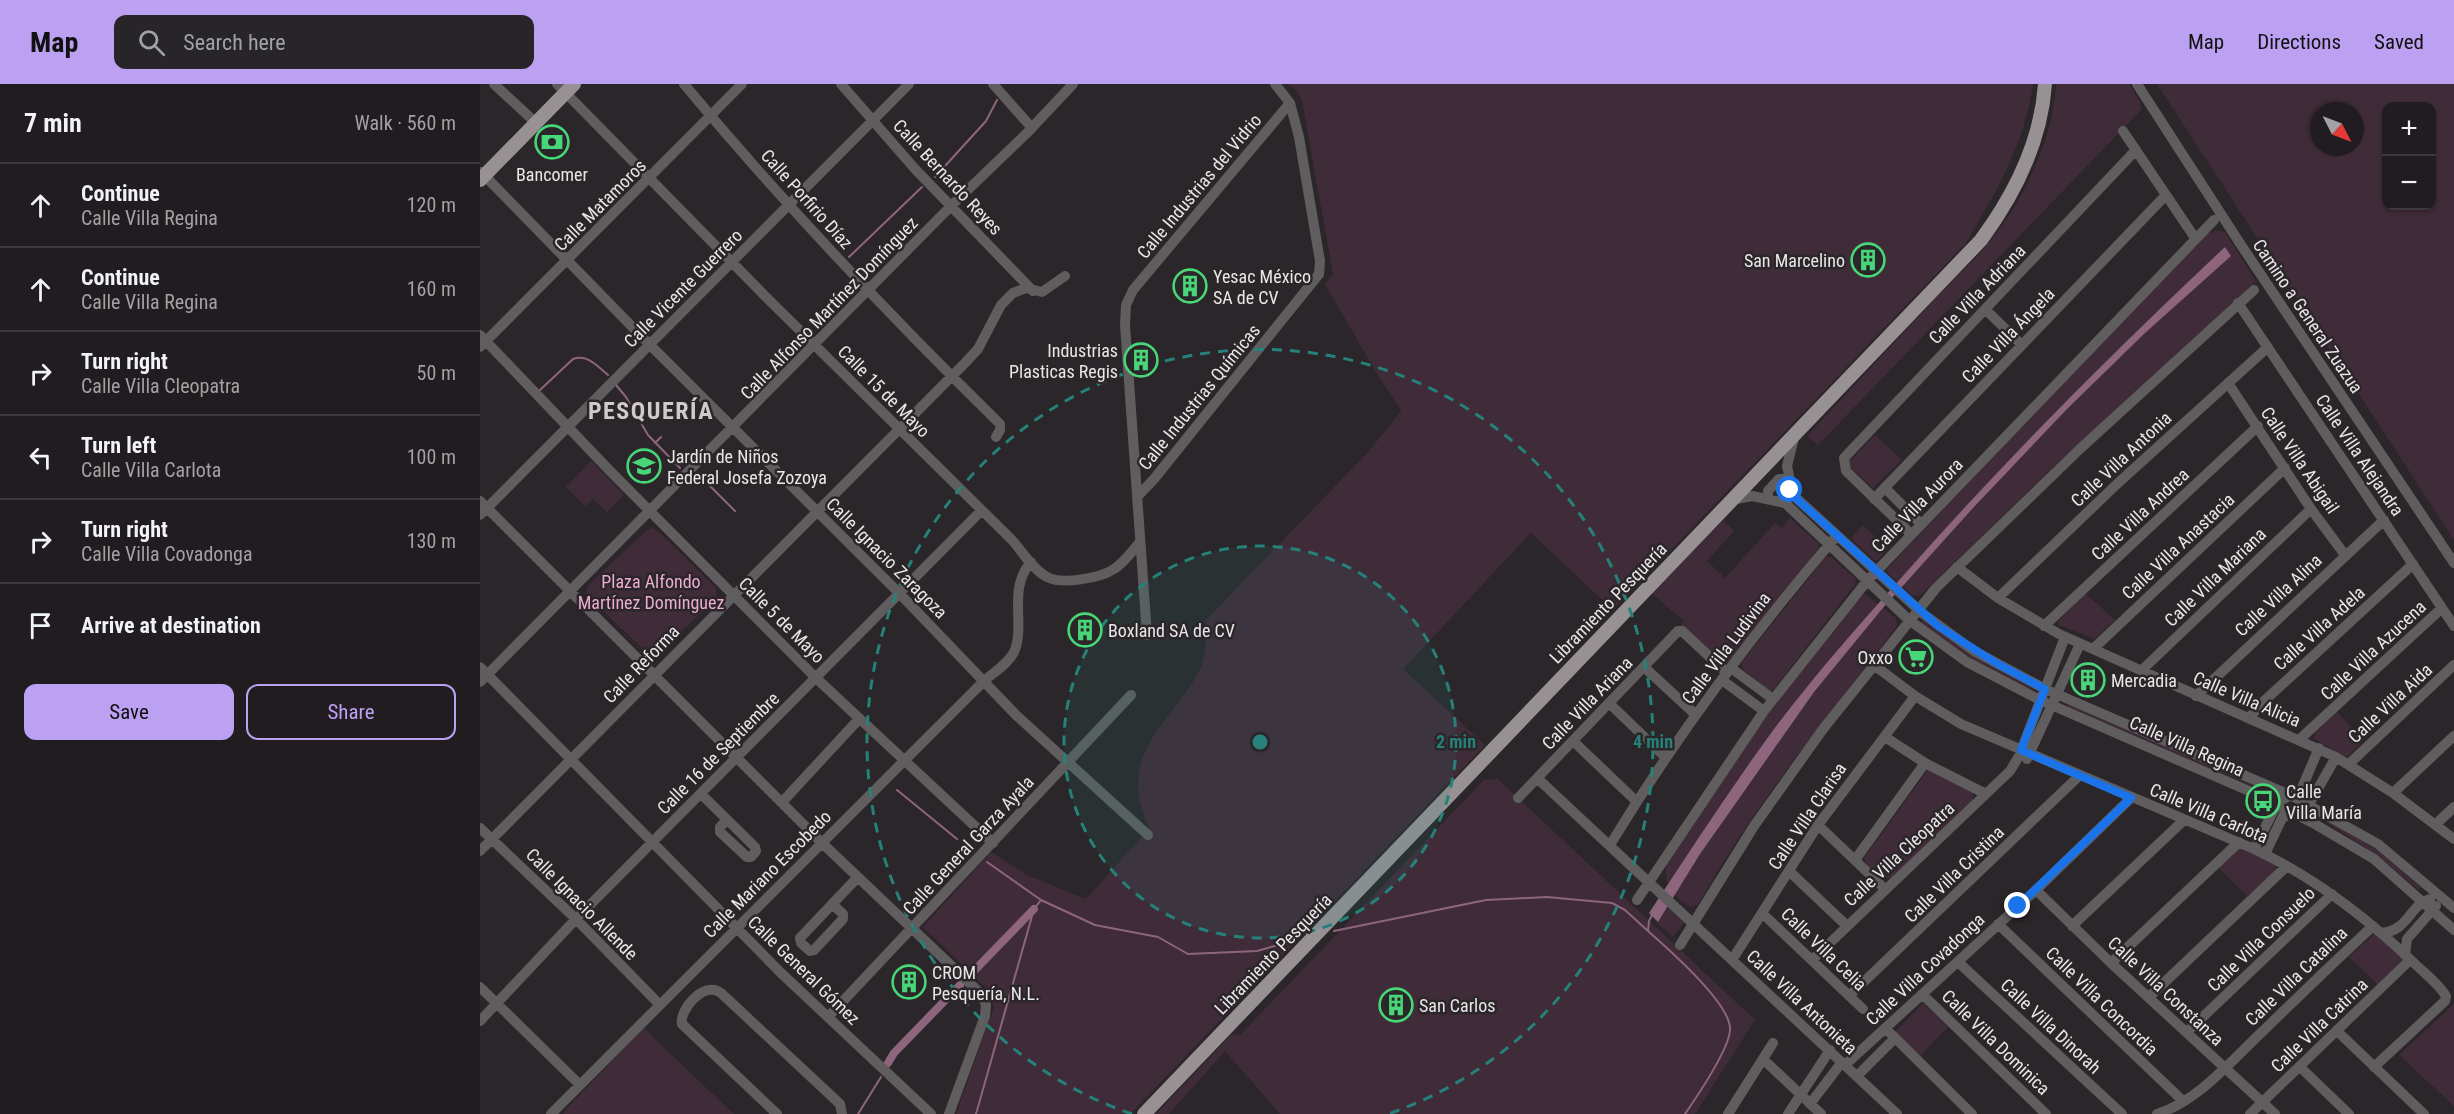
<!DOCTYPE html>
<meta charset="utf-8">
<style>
:root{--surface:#201c1f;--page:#282528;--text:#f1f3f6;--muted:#a2a1a4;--line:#3d3a3d;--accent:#bca0f2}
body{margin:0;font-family:"Roboto Condensed",sans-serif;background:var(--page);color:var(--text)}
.controls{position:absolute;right:18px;top:18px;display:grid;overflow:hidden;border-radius:12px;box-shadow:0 2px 4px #0004}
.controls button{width:54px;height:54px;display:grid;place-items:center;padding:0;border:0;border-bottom:2px solid var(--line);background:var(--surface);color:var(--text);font:30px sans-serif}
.compass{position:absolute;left:1830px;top:18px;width:54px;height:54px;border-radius:50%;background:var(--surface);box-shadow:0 2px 4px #0004;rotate:132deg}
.stop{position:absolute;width:18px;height:18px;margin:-14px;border:4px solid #1a73e8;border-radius:50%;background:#fff}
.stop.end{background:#1a73e8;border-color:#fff;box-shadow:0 2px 6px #0008}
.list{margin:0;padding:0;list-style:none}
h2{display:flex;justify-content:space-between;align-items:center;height:78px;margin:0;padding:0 24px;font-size:26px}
h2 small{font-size:20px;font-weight:400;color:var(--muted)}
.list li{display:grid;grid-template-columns:39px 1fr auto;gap:18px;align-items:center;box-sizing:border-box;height:84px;padding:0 24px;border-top:2px solid var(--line)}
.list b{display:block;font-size:22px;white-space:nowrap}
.list p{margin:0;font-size:20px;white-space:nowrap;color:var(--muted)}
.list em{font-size:20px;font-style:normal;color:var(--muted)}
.actions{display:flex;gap:12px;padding:18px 24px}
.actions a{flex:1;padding:14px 0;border:2px solid var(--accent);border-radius:12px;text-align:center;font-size:21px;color:var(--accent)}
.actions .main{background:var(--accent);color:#111}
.icon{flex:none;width:33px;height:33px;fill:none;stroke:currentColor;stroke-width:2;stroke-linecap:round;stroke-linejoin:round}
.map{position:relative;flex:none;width:1974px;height:1030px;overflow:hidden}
header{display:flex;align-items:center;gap:36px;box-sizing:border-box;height:84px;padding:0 30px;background:var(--accent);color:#111}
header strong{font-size:28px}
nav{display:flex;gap:33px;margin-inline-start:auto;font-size:21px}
.search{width:420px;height:54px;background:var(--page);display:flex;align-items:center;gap:15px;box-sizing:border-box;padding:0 21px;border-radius:12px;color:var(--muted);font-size:22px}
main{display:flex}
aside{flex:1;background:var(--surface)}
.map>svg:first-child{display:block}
</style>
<header>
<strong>Map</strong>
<div class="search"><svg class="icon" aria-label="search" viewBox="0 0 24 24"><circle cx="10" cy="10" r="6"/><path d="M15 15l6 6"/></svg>Search here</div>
<nav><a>Map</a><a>Directions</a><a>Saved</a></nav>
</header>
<main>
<aside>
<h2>7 min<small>Walk · 560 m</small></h2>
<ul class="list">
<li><svg class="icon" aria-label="ahead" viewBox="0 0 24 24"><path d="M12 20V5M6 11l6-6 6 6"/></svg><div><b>Continue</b><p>Calle Villa Regina</p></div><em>120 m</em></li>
<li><svg class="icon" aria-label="ahead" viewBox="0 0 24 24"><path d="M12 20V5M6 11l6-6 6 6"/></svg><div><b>Continue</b><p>Calle Villa Regina</p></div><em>160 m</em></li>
<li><svg class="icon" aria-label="right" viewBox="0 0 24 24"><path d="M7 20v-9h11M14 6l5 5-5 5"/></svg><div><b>Turn right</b><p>Calle Villa Cleopatra</p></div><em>50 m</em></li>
<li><svg class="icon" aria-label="left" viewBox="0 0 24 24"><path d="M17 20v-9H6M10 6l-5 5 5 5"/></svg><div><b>Turn left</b><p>Calle Villa Carlota</p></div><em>100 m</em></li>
<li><svg class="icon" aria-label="right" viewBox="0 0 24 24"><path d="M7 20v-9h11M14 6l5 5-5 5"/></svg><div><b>Turn right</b><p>Calle Villa Covadonga</p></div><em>130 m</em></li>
<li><svg class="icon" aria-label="arrive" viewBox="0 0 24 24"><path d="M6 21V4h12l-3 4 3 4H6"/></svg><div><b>Arrive at destination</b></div></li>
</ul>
<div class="actions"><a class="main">Save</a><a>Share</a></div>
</aside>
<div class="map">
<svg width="1974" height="1030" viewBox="0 0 1974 1030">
<rect width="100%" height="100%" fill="#2b2629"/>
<path fill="#402b38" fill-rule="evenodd" d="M808,0H1553C1545,59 1516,109 1486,159L1133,526L1051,449L923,585L1005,661L650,1030H476L514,923L507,905L443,843L511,768L547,791L606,815L669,745C665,733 658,717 658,704C657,653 699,628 719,587C727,571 726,554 726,536L889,367L921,327L922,323L921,326L897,290L845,200L853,190L822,17L818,8Z
M1576,0H1649L1659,16L1662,25L1338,361L1327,352C1366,310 1404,269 1443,228C1461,207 1482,189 1500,169C1540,125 1573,59 1576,0Z
M1677,0H1974V456ZM1952,22V122H1906V22ZM1839,27H1875V63H1839Z
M1737,146L1745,148L1776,197L1571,385L1442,510L1438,512L1432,511L1410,491L1407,487L1408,484L1723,151Z
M1395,351L1422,376L1393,404L1369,382L1370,377Z
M111,377L144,411L127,428L113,415L105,422L86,403Z
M1310,434L1338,459L1339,464L1250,579H1244L1201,541L1204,537L1171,509L1243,436L1254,447L1227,477L1245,494L1295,439L1302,444Z
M1383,441L1408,465L1398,476H1394L1371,454Z
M173,444L178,447L236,504L237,514L178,570L170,572L106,510L107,502L167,446Z
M1346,473H1351L1375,494L1376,499L1294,605L1290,607L1263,585L1261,579Z
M1605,509L1635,536L1614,555L1579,541L1578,538Z
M1385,510L1416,534L1417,542C1349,630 1272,724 1218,821L1210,823C1195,814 1184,801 1186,782L1264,661L1381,512Z
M1442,536L1496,574L1555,606C1518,597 1472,561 1441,539Z
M1588,619L1785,705L1784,707L1587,622Z
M1857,628L1884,656L1867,673L1834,655L1835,649Z
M1448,686H1450L1493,709V716L1411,794L1403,795L1387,781L1384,774Z
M1018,695L1275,936L1215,1030H800L745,967L689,1030H676L752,950L760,951L1004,696Z
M1835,731L1868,747L1902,770L1941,804L1938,805L1898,772Z
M1760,764L1793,779L1796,782L1794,789L1767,812L1738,783Z
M1188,823L1204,839L1193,853L1177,839Z
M1894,850H1897L1923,875V878L1899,902L1869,873Z
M1443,919L1468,943L1439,973L1414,949Z
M1974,920V1022L1919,971Z
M164,944L177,957L254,1030H84L85,1026Z"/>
<path fill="#8d667d" d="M1745,163L1751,172L1665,249L1586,326L1493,424L1402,525L1334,608L1220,770L1178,838L1169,829C1210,767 1250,705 1294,645C1334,592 1378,542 1422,493C1524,377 1633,268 1745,163Z"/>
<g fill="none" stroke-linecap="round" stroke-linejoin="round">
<path stroke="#8d667d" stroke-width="2" d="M455,93L506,37L517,16
M369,173L442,103
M136,301L146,313L168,351L200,384
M60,306L93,275C108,270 117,282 128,291
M175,359L181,353
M217,389L255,427
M417,706L477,755
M507,778L561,816
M1173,829L1169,837L1168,847C1188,865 1249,918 1250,944C1251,962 1216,1014 1205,1030
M854,847L1006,816L1067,813L1132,819L1145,826L1168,847
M378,1030L401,993
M496,1030L554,825L561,816L615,841L678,853L708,870L777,867L816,856"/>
<path stroke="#8d667d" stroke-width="8" d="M491,890L554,825
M408,979L414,969L480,901"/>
<path stroke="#605d5f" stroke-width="10" d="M14,0L56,39
M77,0L286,213L532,456C542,467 553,486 567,493C581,501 621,494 634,485C645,478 652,467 660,458
M204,0C303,119 410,232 520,340V346L516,353
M361,0L435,85L553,207
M513,0L552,44
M1657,0L1761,161L1974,479
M1643,47L1715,154
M1,88L169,260L420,510L536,631L668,751
M1758,219L1974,542
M1505,225L1542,261
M0,251L131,388L336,594L513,759
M0,263L262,0
M1748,299L1831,425L1865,471
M1314,354L1307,382L1313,411L1442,529L1494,567L1565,605L1812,712L1898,760L1974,824
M1405,404L1438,437
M657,413L674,395L839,190L840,177L819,53L810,19L795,0
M1288,415V407L1299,395H1308
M1394,415L1686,111
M1251,416L1272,412L1305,419L1429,536L1487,578L1560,616L1769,707L1833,739L1894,775L1974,846
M0,417L342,759L501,910L506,921L505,932L469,1030
M0,431L429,0
M1428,447L1366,387L1364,374L1656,66
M1477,483L1518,514L1579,550L1856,673L1913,709L1974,755
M1518,514L1637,400L1788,263
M1564,542L1778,342
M667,551L645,241L646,221L653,206L810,19
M1613,565L1805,384
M1394,581L1435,612L1481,640L1774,765C1834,793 1886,833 1934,879C1944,889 1958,899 1966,912L1965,917L1894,983
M0,583L300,888L451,1030
M1164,583L1216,631
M1251,584L1293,615
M1662,586L1831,425
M1242,596L1284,627
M0,598L471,122L547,49L593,0
M1716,612L1904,436
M1129,619L1186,674
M1769,634L1783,618L1933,480
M1405,653L1445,679L1506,710
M1820,655L1962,524
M1093,657L1156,717
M1547,675L1600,560
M1869,680L1974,581
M1057,694L1417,1030
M1913,709L1974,652
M221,710L275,763L276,767L271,773H267L240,748V743L247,736
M1819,711L1839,664
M1038,714L1198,547H1202L1247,589
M305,715L379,635
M1802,734L1828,722L1856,673
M1956,740L1974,723
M1338,741L1405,805
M0,744L96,835L180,921
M1130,761C1195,654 1271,552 1353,456
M1774,765L1798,718L1821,706
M0,767L484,280L498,265L521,221L533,209L546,204L562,208L585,192
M1785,770L1804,730
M1375,776L1445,679
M1309,787L1367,842
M1556,806L1631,879L1795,1030
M1157,816L1284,627L1387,497L1734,136
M352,820L363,830V835L334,866L330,867L321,859L320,854L377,794
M1282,829L1383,925
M1518,840L1703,1017
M1592,842L1704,736
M1901,849C1929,847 1929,821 1950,815
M1200,861L1274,742L1343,645L1456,504L1602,363L1774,206
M1925,871L1927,855L1956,822
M1252,876L1338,741L1435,612
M1332,876L1530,687L1539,672L1585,553
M1478,878L1642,1030
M1631,879L1759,758
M0,903L100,1001
M1442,910L1566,1030
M1369,912L1600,691
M1669,913L1807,782
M348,933L651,611
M0,937L96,835L501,427
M1405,944L1492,1030
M1857,947L1944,1030
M1707,948L1852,810
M1283,975L1341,1030
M1365,981L1556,806L1651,714
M1820,983L1869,1030
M1377,992L1415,954
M1330,1020L1362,978
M71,1030L504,597C514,588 528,580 534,568C546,541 527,505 551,478
M297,1030L202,940C199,926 224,896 241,909L360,1020L362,1030
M1248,1030L1293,959
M1308,1030L1350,966
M1677,1030C1718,1017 1751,977 1782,948C1819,912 1855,877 1893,842
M1770,1030L1930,876"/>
<path stroke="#979194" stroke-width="14" d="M0,96L94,0
M664,1030L1501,156C1535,110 1561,58 1565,0"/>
</g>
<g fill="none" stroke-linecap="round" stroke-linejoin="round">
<path stroke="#1a73e8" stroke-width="8" d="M1310,406V402L1312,409L1319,417L1458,542L1516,579L1565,605L1541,666L1651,714L1538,822"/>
</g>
<circle cx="780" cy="658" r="196" fill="#25817a" fill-opacity=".12"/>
<g fill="none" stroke="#25817a" stroke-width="3" stroke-dasharray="10 8">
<circle cx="780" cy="658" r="196"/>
<path d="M652 1030A393 393 0 1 1 908 1030"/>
</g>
<defs>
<symbol id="bank-ring" viewBox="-11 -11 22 22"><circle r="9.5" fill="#2b2629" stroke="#48d778" stroke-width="1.5"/><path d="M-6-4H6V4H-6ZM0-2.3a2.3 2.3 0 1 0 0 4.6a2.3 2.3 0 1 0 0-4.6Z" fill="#48d778"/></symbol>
<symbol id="building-ring" viewBox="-11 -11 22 22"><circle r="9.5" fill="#2b2629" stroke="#48d778" stroke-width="1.5"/><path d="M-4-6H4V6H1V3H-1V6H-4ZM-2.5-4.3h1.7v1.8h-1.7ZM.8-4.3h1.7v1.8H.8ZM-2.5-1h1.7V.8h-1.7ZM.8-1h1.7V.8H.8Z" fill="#48d778"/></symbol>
<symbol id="school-ring" viewBox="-11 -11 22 22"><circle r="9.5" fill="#2b2629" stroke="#48d778" stroke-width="1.5"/><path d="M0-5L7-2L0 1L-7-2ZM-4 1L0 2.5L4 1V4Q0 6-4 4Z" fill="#48d778"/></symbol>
<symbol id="supermarket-ring" viewBox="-11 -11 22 22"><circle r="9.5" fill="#2b2629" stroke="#48d778" stroke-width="1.5"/><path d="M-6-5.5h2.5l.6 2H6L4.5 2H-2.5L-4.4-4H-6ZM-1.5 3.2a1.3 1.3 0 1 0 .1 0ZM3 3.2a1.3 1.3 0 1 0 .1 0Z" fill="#48d778"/></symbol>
<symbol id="bus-ring" viewBox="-11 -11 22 22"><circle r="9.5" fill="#2b2629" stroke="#48d778" stroke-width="1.5"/><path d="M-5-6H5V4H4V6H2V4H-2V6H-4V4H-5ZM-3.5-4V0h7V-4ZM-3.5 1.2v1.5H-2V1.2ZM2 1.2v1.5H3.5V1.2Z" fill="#48d778"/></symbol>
</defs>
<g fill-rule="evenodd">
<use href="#bank-ring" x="53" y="39" width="38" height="38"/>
<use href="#building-ring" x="1369" y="157" width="38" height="38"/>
<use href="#building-ring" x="691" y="183" width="38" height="38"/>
<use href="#building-ring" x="642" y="257" width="38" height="38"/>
<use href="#school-ring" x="145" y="363" width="38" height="38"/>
<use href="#building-ring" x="586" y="527" width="38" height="38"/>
<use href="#supermarket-ring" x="1417" y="554" width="38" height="38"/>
<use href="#building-ring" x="1589" y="577" width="38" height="38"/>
<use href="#bus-ring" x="1764" y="698" width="38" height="38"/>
<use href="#building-ring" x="410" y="879" width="38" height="38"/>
<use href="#building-ring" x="897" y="902" width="38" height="38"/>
</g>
<g text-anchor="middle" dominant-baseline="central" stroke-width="5" stroke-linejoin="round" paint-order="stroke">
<g font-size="18" fill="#eae6e8" stroke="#2b2629" text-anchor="start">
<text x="72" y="90" text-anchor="middle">Bancomer</text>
<text x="1365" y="176" text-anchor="end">San Marcelino</text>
<text x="733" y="192">Yesac México<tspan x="733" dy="21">SA de CV</tspan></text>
<text x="638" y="266" text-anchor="end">Industrias<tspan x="638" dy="21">Plasticas Regis</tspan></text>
<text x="187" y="372">Jardín de Niños<tspan x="187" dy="21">Federal Josefa Zozoya</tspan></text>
<text x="628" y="546">Boxland SA de CV</text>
<text x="1413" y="573" text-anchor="end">Oxxo</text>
<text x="1631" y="596">Mercadia</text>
<text x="1806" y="707">Calle<tspan x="1806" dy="21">Villa María</tspan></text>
<text x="452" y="888">CROM<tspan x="452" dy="21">Pesquería, N.L.</tspan></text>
<text x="939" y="921">San Carlos</text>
</g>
<g font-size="18" fill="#eae6e8" stroke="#2b2629">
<text transform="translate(468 93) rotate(47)">Calle Bernardo Reyes</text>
<text transform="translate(719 102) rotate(-50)">Calle Industrias del Vidrio</text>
<text transform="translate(327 115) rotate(48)">Calle Porfirio Díaz</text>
<text transform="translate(120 121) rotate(-45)">Calle Matamoros</text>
<text transform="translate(203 204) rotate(-45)">Calle Vicente Guerrero</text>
<text transform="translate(1497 210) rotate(-46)">Calle Villa Adriana</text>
<text transform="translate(349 224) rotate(-46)">Calle Alfonso Martínez Domínguez</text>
<text transform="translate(1828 232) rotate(56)">Camino a General Zuazua</text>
<text transform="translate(1528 251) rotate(-46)">Calle Villa Ángela</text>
<text transform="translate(404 307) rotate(45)">Calle 15 de Mayo</text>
<text transform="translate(719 313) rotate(-51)">Calle Industrias Químicas</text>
<text transform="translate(1880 371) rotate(56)">Calle Villa Alejandra</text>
<text transform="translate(1641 375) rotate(-43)">Calle Villa Antonia</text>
<text transform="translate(1820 376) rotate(56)">Calle Villa Abigail</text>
<text transform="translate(1437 421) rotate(-46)">Calle Villa Aurora</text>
<text transform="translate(1660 430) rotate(-43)">Calle Villa Andrea</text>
<text transform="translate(1698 462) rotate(-43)">Calle Villa Anastacia</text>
<text transform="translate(407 474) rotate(45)">Calle Ignacio Zaragoza</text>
<text transform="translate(1735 493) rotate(-44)">Calle Villa Mariana</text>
<text transform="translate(1798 511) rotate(-43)">Calle Villa Alina</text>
<text transform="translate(1128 519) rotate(-46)">Libramiento Pesquería</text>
<text transform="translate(302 536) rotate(45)">Calle 5 de Mayo</text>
<text transform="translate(1839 544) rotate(-42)">Calle Villa Adela</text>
<text transform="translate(1246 564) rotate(-53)">Calle Villa Ludivina</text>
<text transform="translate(1893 566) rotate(-43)">Calle Villa Azucena</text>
<text transform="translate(161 580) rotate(-46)">Calle Reforma</text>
<text transform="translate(1767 615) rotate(23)">Calle Villa Alicia</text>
<text transform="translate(1107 619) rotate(-46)">Calle Villa Ariana</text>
<text transform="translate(1910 619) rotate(-43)">Calle Villa Aida</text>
<text transform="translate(1707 662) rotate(24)">Calle Villa Regina</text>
<text transform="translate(238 669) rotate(-45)">Calle 16 de Septiembre</text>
<text transform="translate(1729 729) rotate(23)">Calle Villa Carlota</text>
<text transform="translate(1327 732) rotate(-56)">Calle Villa Clarisa</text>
<text transform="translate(488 761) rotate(-47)">Calle General Garza Ayala</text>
<text transform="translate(1419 770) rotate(-43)">Calle Villa Cleopatra</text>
<text transform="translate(287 790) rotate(-45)">Calle Mariano Escobedo</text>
<text transform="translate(1474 790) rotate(-44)">Calle Villa Cristina</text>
<text transform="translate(102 820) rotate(45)">Calle Ignacio Allende</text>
<text transform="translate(1781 855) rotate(-44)">Calle Villa Consuelo</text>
<text transform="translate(1344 865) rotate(44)">Calle Villa Celia</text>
<text transform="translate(793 870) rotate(-46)">Libramiento Pesquería</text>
<text transform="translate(1445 885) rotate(-43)">Calle Villa Covadonga</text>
<text transform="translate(324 886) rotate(44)">Calle General Gómez</text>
<text transform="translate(1816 892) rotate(-44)">Calle Villa Catalina</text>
<text transform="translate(1686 907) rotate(43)">Calle Villa Constanza</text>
<text transform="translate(1622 917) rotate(44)">Calle Villa Concordia</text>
<text transform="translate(1322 918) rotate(43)">Calle Villa Antonieta</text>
<text transform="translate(1839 941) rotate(-44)">Calle Villa Catrina</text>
<text transform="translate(1571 942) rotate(43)">Calle Villa Dinorah</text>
<text transform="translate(1516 958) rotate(44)">Calle Villa Dominica</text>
</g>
<g font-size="18" fill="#ecacd2" stroke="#2b2629">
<text x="171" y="497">Plaza Alfondo<tspan x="171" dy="21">Martínez Domínguez</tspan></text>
</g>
<g font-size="24" font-weight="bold" letter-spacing="1.5" fill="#d0cacd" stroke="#2b2629">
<text x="171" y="327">PESQUERÍA</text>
</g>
</g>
<circle cx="780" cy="658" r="9" fill="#25817a" stroke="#2b2629" stroke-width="3"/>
<g font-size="18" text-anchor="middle" font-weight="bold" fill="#25817a" stroke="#2b2629" stroke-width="5" stroke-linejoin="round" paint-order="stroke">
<text x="976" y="664">2 min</text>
<text x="1173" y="664">4 min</text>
</g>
</svg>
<div class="controls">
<button>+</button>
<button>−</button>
</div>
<svg class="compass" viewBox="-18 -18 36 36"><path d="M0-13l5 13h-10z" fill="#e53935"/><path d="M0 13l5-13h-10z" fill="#a2a1a4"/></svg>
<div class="stop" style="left:1310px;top:406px"></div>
<div class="stop end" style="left:1538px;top:822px"></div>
</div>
</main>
